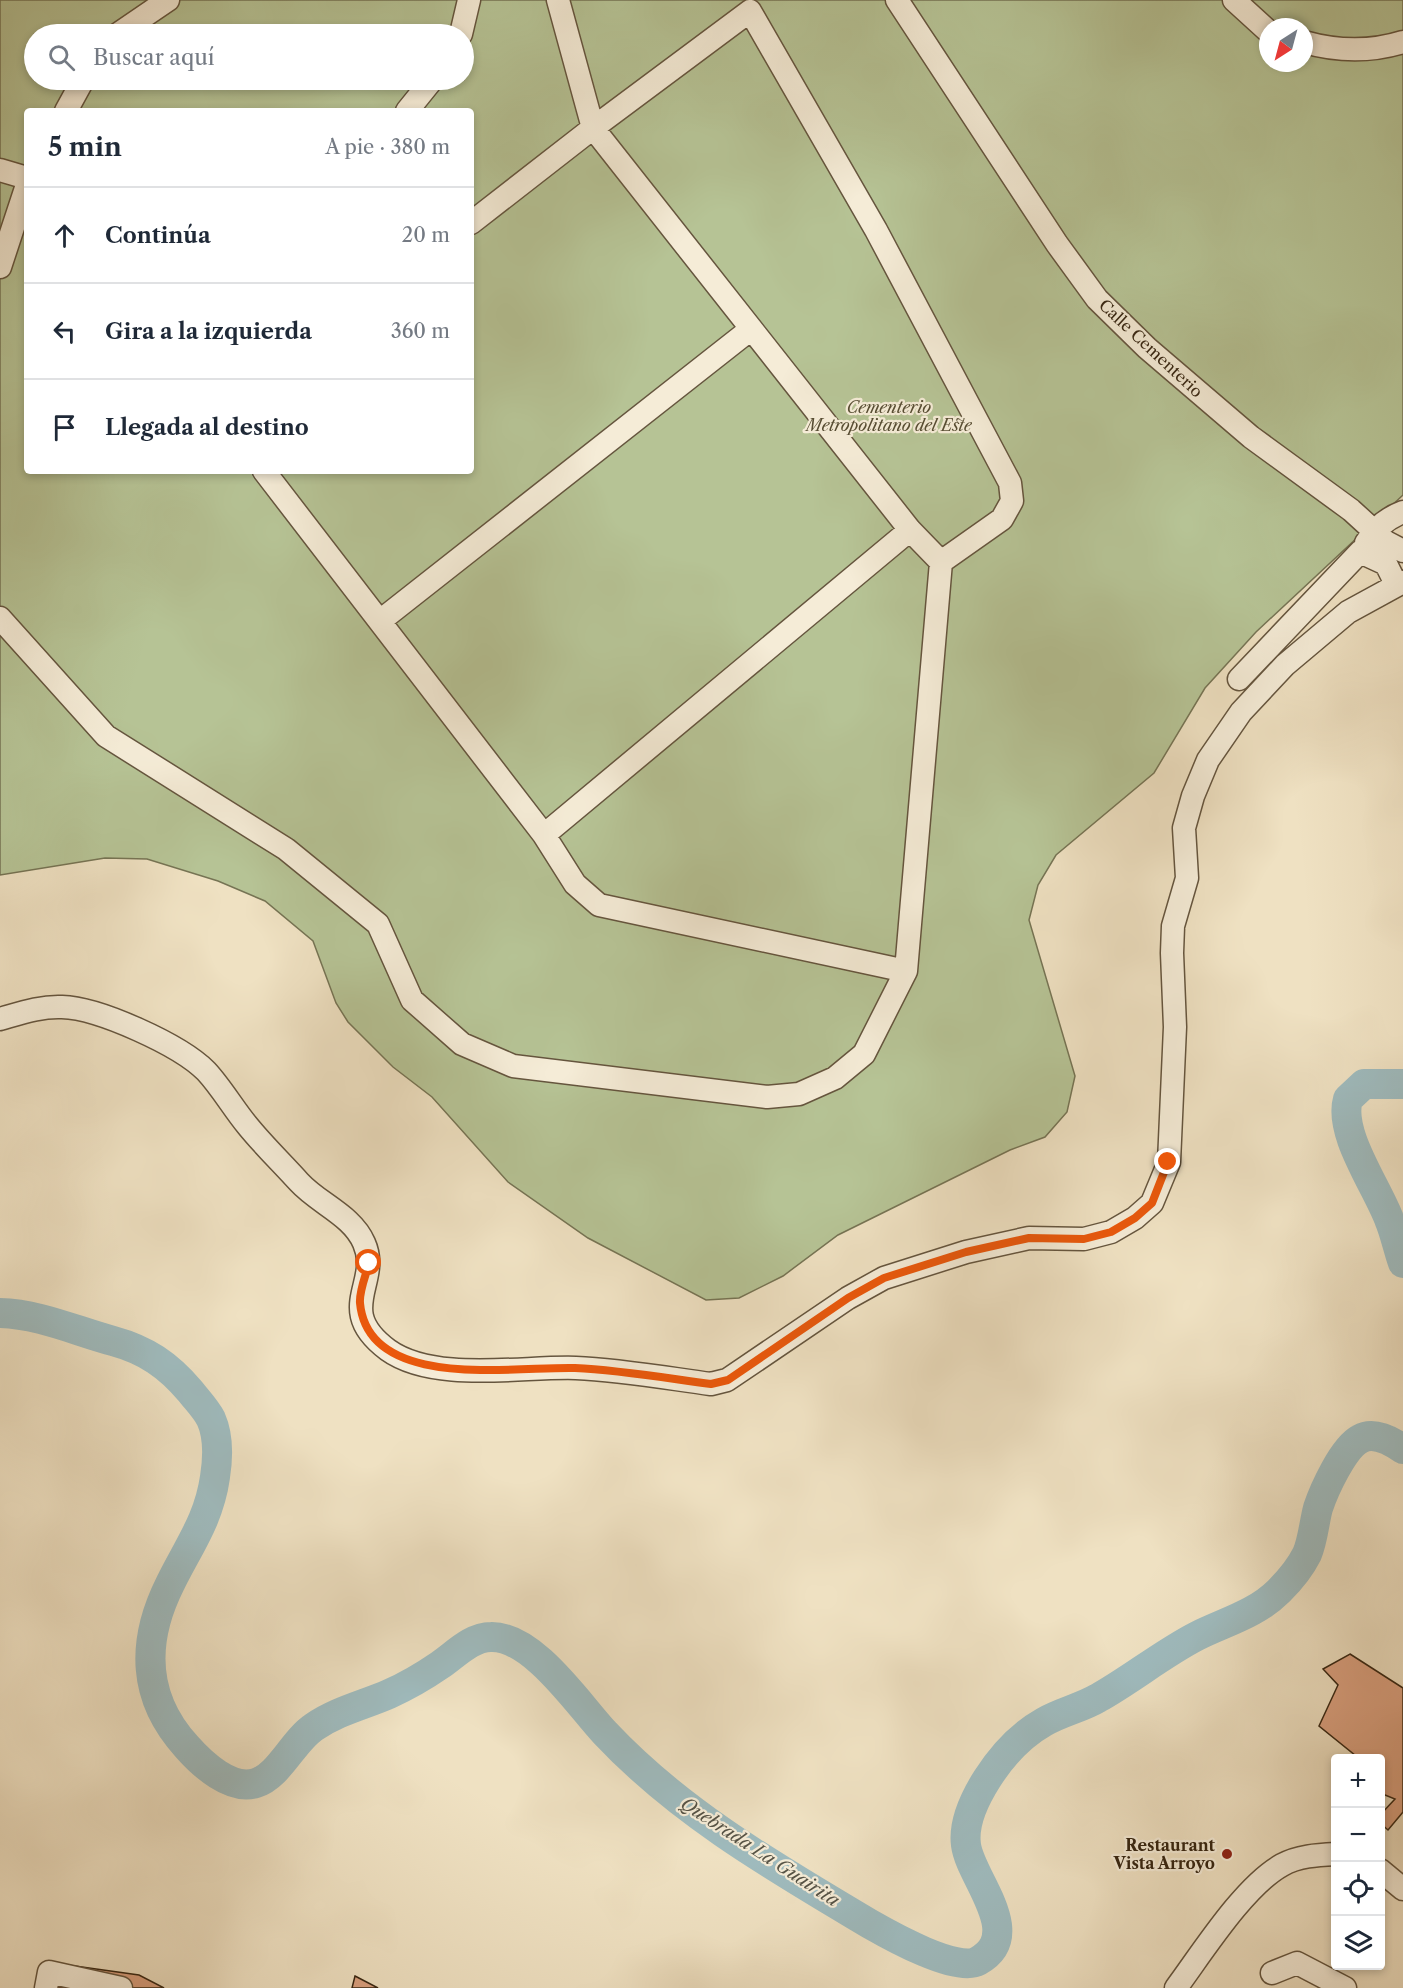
<!DOCTYPE html>
<html lang="es">
<meta charset="utf-8">
<style>
:root{--surface:#fff;--page:#f6f6f7;--text:#1f2937;--muted:#747a83;--line:#e0e1e3}
body{margin:0;font-family:"Libre Caslon Text",serif;background:var(--page);color:var(--text)}
.controls{position:absolute;right:18px;bottom:18px;display:grid;overflow:hidden;border-radius:6px;box-shadow:0 3px 9px #0003}
.controls button{width:54px;height:54px;display:grid;place-items:center;padding:0;border:0;border-bottom:2px solid var(--line);background:var(--surface);color:var(--text);font:30px sans-serif}
.compass{position:absolute;left:1259px;top:18px;width:54px;height:54px;border-radius:50%;background:var(--surface);box-shadow:0 3px 9px #0003;rotate:216deg}
.stop{position:absolute;width:18px;height:18px;margin:-14px;border:4px solid #ea580c;border-radius:50%;background:#fff}
.stop.end{background:#ea580c;border-color:#fff;box-shadow:0 2px 6px #0008}
.list{margin:0;padding:0;list-style:none}
h2{display:flex;justify-content:space-between;align-items:center;height:78px;margin:0;padding:0 24px;font-size:26px}
h2 small{font-size:20px;font-weight:400;color:var(--muted)}
.list li{display:grid;grid-template-columns:39px 1fr auto;gap:18px;align-items:center;box-sizing:border-box;height:96px;padding:0 24px;border-top:2px solid var(--line)}
.list b{display:block;font-size:22px;white-space:nowrap}
.list em{font-size:20px;font-style:normal;color:var(--muted)}
.icon{flex:none;width:33px;height:33px;fill:none;stroke:currentColor;stroke-width:2;stroke-linecap:round;stroke-linejoin:round}
.map{position:relative;flex:none;width:1403px;height:1988px;overflow:hidden}
.search{position:absolute;background:var(--surface);box-shadow:0 3px 9px #0003;left:24px;top:24px;width:450px;height:66px;display:flex;align-items:center;gap:15px;box-sizing:border-box;padding:0 21px;border-radius:33px;color:var(--muted);font-size:22px}
.panel{position:absolute;background:var(--surface);box-shadow:0 3px 9px #0003;left:24px;top:108px;width:450px;height:366px;border-radius:6px}
.map>svg:first-child{display:block}
</style>
<div class="map">
<svg width="1403" height="1988" viewBox="0 0 1403 1988">
<rect width="100%" height="100%" fill="#efe1c2"/>
<filter id="stains"><feTurbulence type="fractalNoise" baseFrequency=".00333" numOctaves="4"/><feColorMatrix values="0 0 0 0 .2 0 0 0 0 .09 0 0 0 0 .02 0 0 0 .5 -.17"/></filter>
<radialGradient id="worn" r=".72"><stop offset=".6" stop-color="#630" stop-opacity="0"/><stop offset="1" stop-color="#630" stop-opacity=".3"/></radialGradient>
<path fill="#b6c395" stroke="#767454" stroke-width="1.5" fill-rule="evenodd" d="M0,0H1403V495L1256,632L1205,688L1154,773L1056,855L1038,885L1029,920L1075,1076L1067,1112L1045,1137L1010,1150L838,1235L783,1276L739,1298L706,1300L588,1238L508,1182L432,1097L393,1067L348,1022L336,1003L313,941L265,901L218,881L147,859L105,858L0,875ZM1268,27H1304V63H1268ZM34,34H464V80H34ZM27,111H471V471H27Z"/>
<g fill="none" stroke-linecap="round" stroke-linejoin="round">
<path stroke="#9fbbbe" stroke-width="30" d="M1403,1084H1364L1348,1099C1338,1133 1376,1185 1389,1219C1395,1233 1398,1249 1403,1263
M0,1313C39,1314 76,1331 113,1341C146,1350 168,1365 190,1391C197,1400 206,1409 211,1419C219,1437 218,1458 215,1477C209,1520 188,1547 170,1584C141,1642 142,1698 187,1747C202,1764 231,1791 256,1783C279,1776 293,1741 314,1727C337,1711 364,1705 389,1694C407,1686 424,1676 440,1665C455,1655 471,1637 491,1637C533,1636 578,1704 605,1733C680,1813 776,1868 870,1924C891,1936 957,1973 978,1961C1026,1934 970,1878 966,1845C963,1823 975,1798 987,1779C1001,1757 1021,1735 1044,1722C1061,1712 1081,1708 1098,1698C1132,1679 1162,1654 1197,1636C1225,1622 1256,1614 1279,1591C1290,1580 1300,1568 1307,1554C1313,1540 1314,1523 1318,1508C1324,1490 1343,1448 1360,1439C1374,1431 1391,1441 1403,1449"/>
</g>
<path fill="#daa07f" stroke="#372612" stroke-width="1.5" d="M1350,1654L1403,1688V1812L1388,1830L1380,1823V1815L1395,1799L1380,1793V1758H1353L1356,1756L1319,1726L1338,1685L1323,1669Z
M46,1962L139,1975L164,1988H40Z
M355,1976L378,1988H352Z"/>
<g fill="none" stroke-linecap="round" stroke-linejoin="round">
<defs>
<path id="minor" d="M558,0L593,128L750,11L876,230L1010,483L1012,501L1002,519L941,562
M897,0L1057,244L1097,299L1147,348L1251,437L1351,510L1386,542L1403,551
M1234,0L1268,31
M118,34L168,0
M461,34L469,0
M1304,42C1336,51 1371,52 1403,42
M66,111L83,80
M407,111L432,80
M0,170L27,178
M0,267L27,185
M264,471L544,835L575,884L599,905L906,971
M1366,543C1375,528 1387,518 1403,512
M0,618L106,736L286,849L378,924L412,1000L462,1044L513,1066L767,1097L799,1094L835,1078L864,1054L906,971L941,562L910,530L593,128L471,223
M380,621L751,329
M1239,679L1360,552L1386,564L1396,584
M544,835L910,530
M0,1019C21,1013 41,1006 62,1007C99,1008 180,1045 206,1071C221,1087 233,1108 247,1125C263,1145 282,1163 299,1182C319,1204 352,1215 364,1243C382,1283 333,1309 388,1350C434,1383 523,1366 576,1368C621,1370 666,1378 711,1384L727,1380L848,1298L884,1278L966,1252L1029,1238L1084,1239L1111,1232L1135,1218L1152,1203L1169,1162L1175,1027L1172,953L1173,926L1187,878L1184,828L1193,796L1208,760L1241,712L1285,665L1348,612L1403,582
M1380,1870L1403,1889
M1272,1973L1297,1963L1345,1988
M46,1988L49,1972L121,1988
M1176,1988C1202,1953 1244,1886 1282,1865C1298,1856 1317,1855 1336,1854"/>
</defs>
<use href="#minor" stroke="#65553e" stroke-width="25"/>
<use href="#minor" stroke="#f5ecd7" stroke-width="22"/>
</g>
<g fill="none" stroke-linecap="round" stroke-linejoin="round">
<path stroke="#ea580c" stroke-width="8" d="M369,1263C366,1275 359,1291 360,1303C368,1392 517,1366 575,1368C620,1370 666,1378 711,1384L728,1380L848,1298L884,1278L966,1252L1029,1238L1084,1239L1111,1232L1135,1218L1152,1203L1168,1162"/>
</g>
<circle fill="#8f2418" stroke="#f5ecd7" stroke-width="2" cx="1227" cy="1854" r="6"/>
<g text-anchor="middle" dominant-baseline="central" stroke-width="4.5" stroke-linejoin="round" paint-order="stroke">
<g font-size="16" fill="#372612" stroke="#f5ecd7">
<text transform="translate(1151 348) rotate(43)">Calle Cementerio</text>
</g>
<g font-size="16" font-style="italic" fill="#574d33" stroke="#f5ecd7">
<text x="889" y="407">Cementerio<tspan x="889" dy="18">Metropolitano del Este</tspan></text>
</g>
<g font-size="16" font-weight="bold" fill="#372612" stroke="#f5ecd7" text-anchor="end">
<text x="1215" y="1845">Restaurant<tspan x="1215" dy="18">Vista Arroyo</tspan></text>
</g>
<g font-size="18" font-style="italic" fill="#565346" stroke="#f5ecd7">
<text transform="translate(760 1852) rotate(33)">Quebrada La Guairita</text>
</g>
</g>
<rect width="100%" height="100%" filter="url(#stains)"/>
<rect width="100%" height="100%" fill="url(#worn)"/>
</svg>
<div class="controls">
<button>+</button>
<button>−</button>
<button><svg class="icon" aria-label="locate" viewBox="0 0 24 24"><circle cx="12" cy="12" r="6"/><path d="M12 2v4M12 18v4M2 12h4M18 12h4"/></svg></button>
<button><svg class="icon" aria-label="layers" viewBox="0 0 24 24"><path d="M12 4l9 5-9 5-9-5zM3 14l9 5 9-5"/></svg></button>
</div>
<svg class="compass" viewBox="-18 -18 36 36"><path d="M0-13l5 13h-10z" fill="#e53935"/><path d="M0 13l5-13h-10z" fill="#747a83"/></svg>
<div class="stop" style="left:369px;top:1263px"></div>
<div class="stop end" style="left:1168px;top:1162px"></div>
<div class="search"><svg class="icon" aria-label="search" viewBox="0 0 24 24"><circle cx="10" cy="10" r="6"/><path d="M15 15l6 6"/></svg>Buscar aquí</div>
<section class="panel">
<h2>5 min<small>A pie · 380 m</small></h2>
<ul class="list">
<li><svg class="icon" aria-label="ahead" viewBox="0 0 24 24"><path d="M12 20V5M6 11l6-6 6 6"/></svg><div><b>Continúa</b></div><em>20 m</em></li>
<li><svg class="icon" aria-label="left" viewBox="0 0 24 24"><path d="M17 20v-9H6M10 6l-5 5 5 5"/></svg><div><b>Gira a la izquierda</b></div><em>360 m</em></li>
<li><svg class="icon" aria-label="arrive" viewBox="0 0 24 24"><path d="M6 21V4h12l-3 4 3 4H6"/></svg><div><b>Llegada al destino</b></div></li>
</ul>
</section>
</div>
